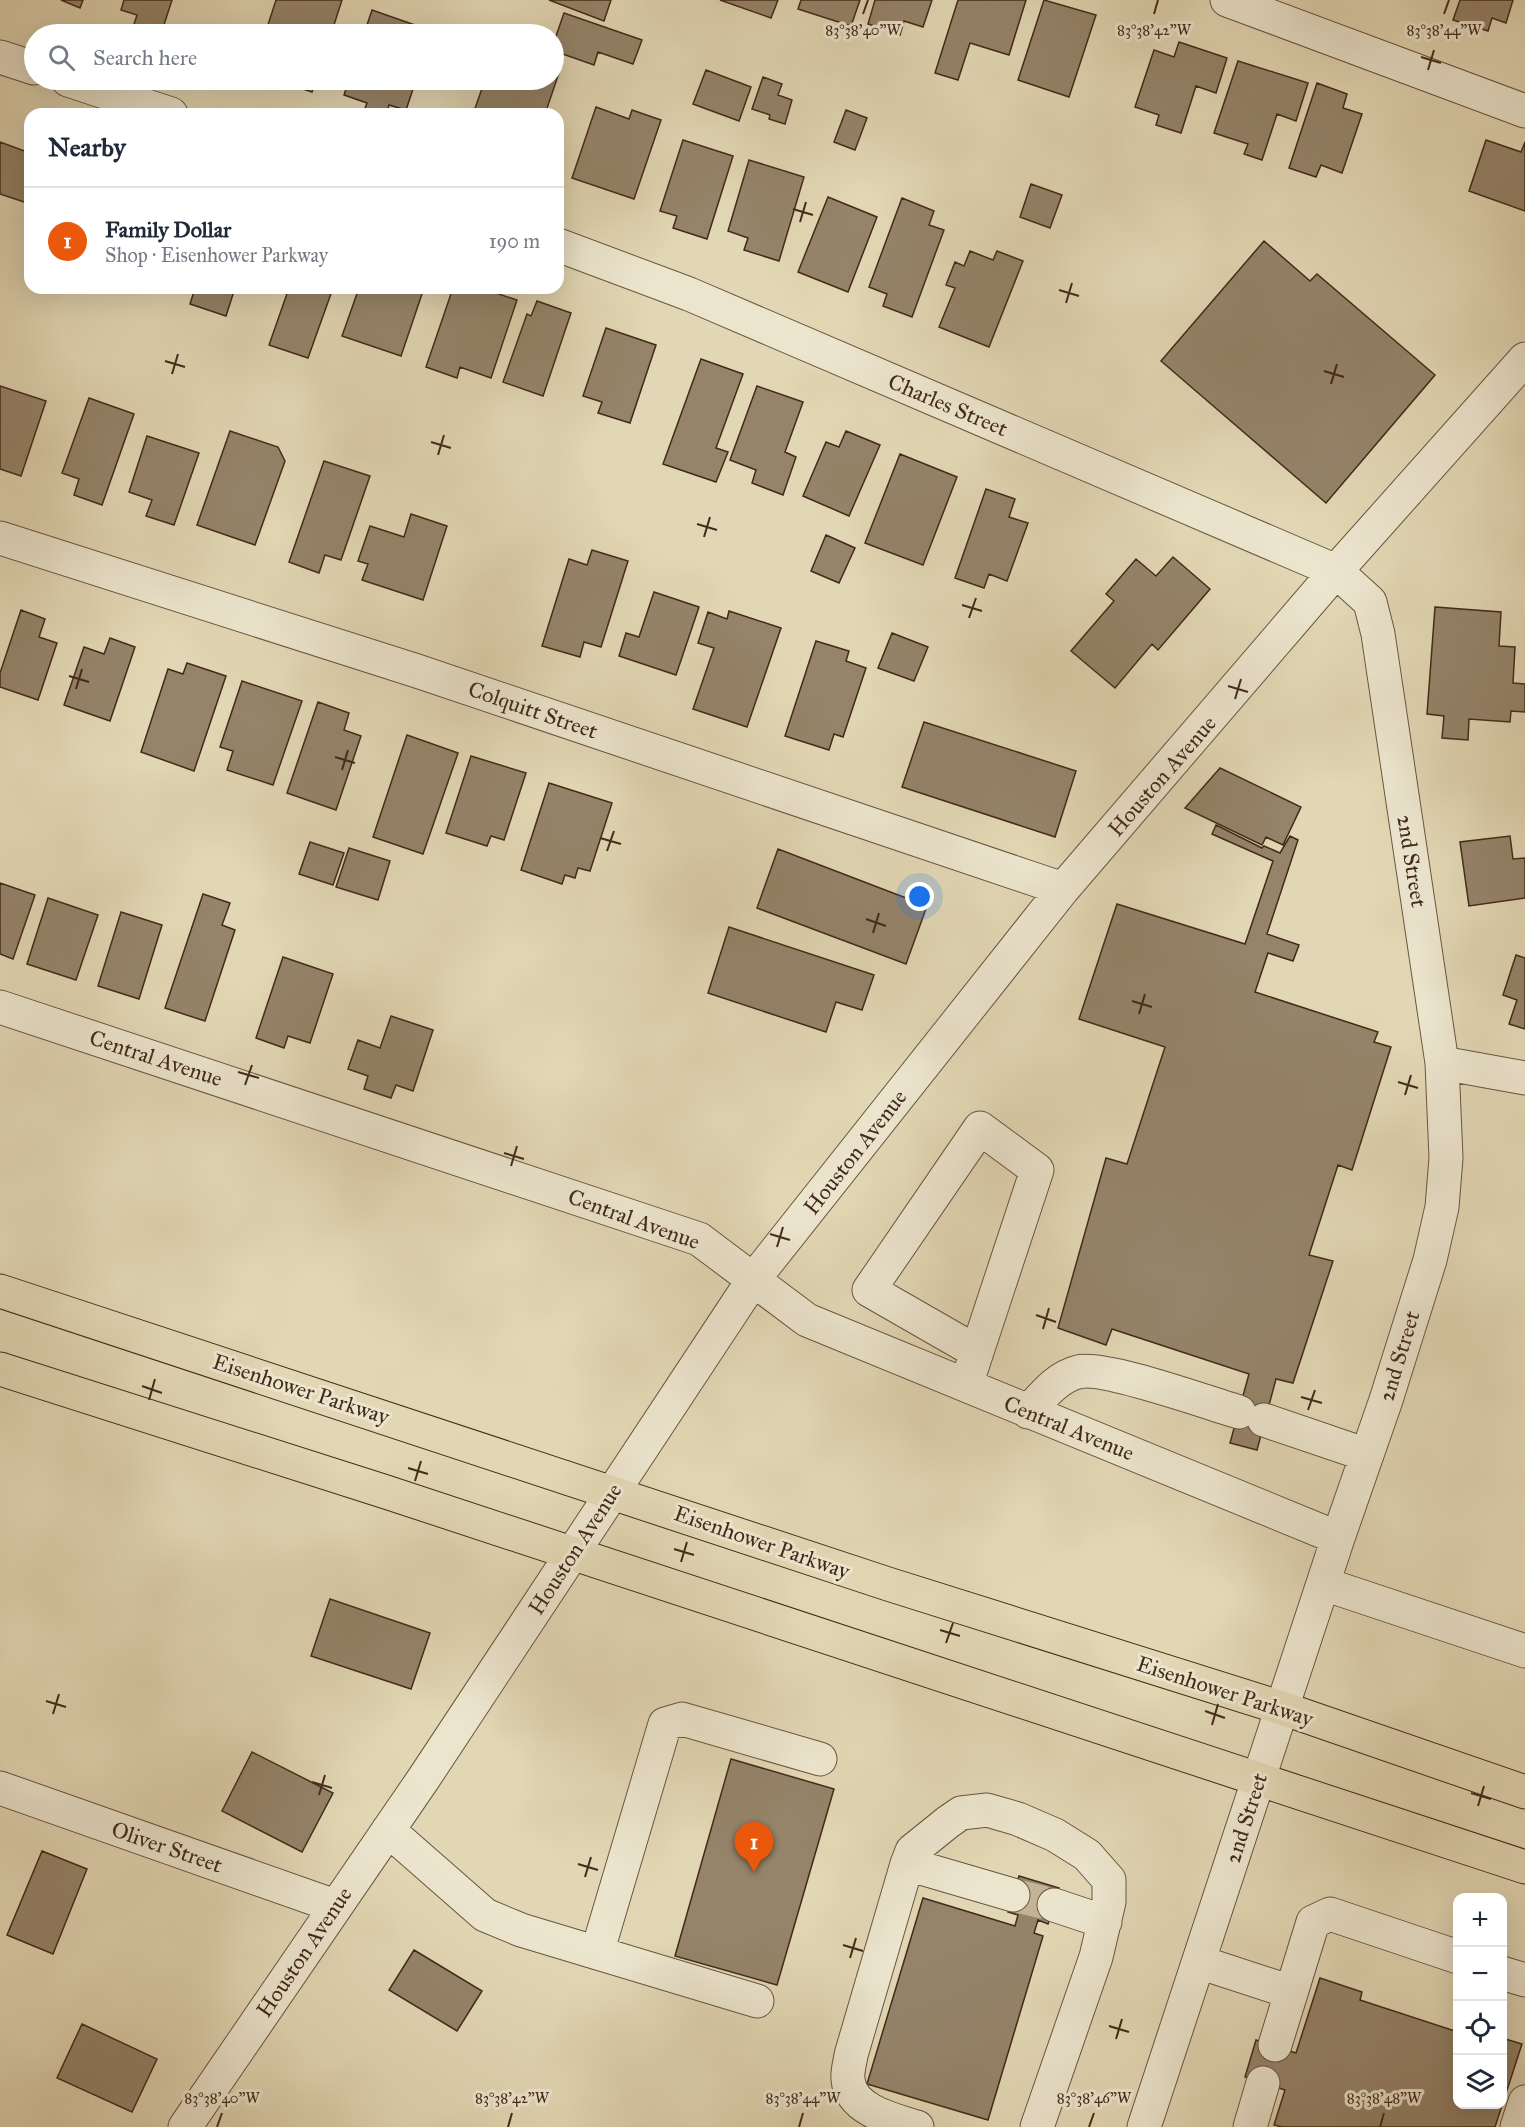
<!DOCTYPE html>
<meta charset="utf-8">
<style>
:root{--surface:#fff;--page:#f2f2f3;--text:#1f2937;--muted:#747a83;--line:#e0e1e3;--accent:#ea580c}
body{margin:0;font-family:"IM FELL Great Primer",serif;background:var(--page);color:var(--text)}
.controls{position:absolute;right:18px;bottom:18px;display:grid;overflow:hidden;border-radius:12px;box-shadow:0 6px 24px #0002}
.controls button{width:54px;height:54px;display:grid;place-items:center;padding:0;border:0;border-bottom:2px solid var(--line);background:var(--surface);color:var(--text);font:30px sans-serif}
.you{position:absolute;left:920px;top:897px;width:21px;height:21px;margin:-15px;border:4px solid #fff;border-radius:50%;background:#1a73e8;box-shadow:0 0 0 9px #1a73e833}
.badge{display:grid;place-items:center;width:39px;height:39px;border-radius:50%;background:var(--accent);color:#fff;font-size:20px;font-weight:700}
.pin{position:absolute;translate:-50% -50px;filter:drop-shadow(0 2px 3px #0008)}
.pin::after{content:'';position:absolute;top:32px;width:21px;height:18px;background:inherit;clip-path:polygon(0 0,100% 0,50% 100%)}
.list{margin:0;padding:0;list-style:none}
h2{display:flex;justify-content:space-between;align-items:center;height:78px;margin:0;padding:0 24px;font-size:26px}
h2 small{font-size:20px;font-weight:400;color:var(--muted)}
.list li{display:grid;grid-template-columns:39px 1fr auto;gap:18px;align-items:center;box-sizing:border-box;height:108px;padding:0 24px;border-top:2px solid var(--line)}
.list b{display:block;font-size:22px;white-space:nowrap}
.list p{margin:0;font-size:20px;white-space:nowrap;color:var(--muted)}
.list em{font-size:20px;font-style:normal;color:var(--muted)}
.icon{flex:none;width:33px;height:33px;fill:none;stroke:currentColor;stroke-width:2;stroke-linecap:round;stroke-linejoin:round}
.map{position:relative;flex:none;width:1525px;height:2127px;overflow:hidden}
.search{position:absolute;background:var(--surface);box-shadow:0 6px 24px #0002;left:24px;top:24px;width:540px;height:66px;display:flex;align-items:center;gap:15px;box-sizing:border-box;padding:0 21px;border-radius:33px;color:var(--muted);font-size:22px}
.panel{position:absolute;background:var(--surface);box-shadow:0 6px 24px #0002;left:24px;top:108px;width:540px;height:186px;border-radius:18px}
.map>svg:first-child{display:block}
</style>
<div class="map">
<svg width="1525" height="2127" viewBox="0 0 1525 2127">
<rect width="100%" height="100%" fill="#e2d7b4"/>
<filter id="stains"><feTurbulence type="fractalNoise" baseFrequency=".00333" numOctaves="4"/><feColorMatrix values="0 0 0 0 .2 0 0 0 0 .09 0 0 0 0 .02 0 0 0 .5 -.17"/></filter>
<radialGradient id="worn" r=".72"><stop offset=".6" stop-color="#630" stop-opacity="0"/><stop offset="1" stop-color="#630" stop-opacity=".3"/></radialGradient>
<path fill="#95846a" stroke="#422a1a" stroke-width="1.5" d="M61,0H83L80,8Z
M124,0H172L161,34L131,33L137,15L121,10Z
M276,0H342L331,34H265Z
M549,0H611L604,21Z
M720,0H778L771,18Z
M801,0H860L851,26L798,9Z
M875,0H932L923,27L904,21L900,35L868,24Z
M958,0H1026L1009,55L970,43L958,80L935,73Z
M1044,0L1096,15L1069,97L1018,80Z
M1460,0H1513L1506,23L1492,18L1488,31L1453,20Z
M372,10L432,31L431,34H364Z
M564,13L642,40L633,64L598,52L594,65L554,51V42Z
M1179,42L1227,58L1216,93L1196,86L1181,133L1156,125L1159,115L1135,107L1154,50L1174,57Z
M1238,61L1308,83L1296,121L1277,114L1262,160L1244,154L1248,144L1214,133Z
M554,68L560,70L545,114H473L485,80H554Z
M706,70L751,87L739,121L693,104Z
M763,77L782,84L778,95L792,100L785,124L769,119L770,115L752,109Z
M276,80H316L312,92Z
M349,80H416L406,110L389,105L386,114L364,111L367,103L344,95Z
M1317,83L1347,94L1343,108L1362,114L1342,173L1321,165L1316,177L1289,168Z
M596,107L629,119L632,110L661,120L634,199L572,178Z
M846,110L867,118L855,150L834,142Z
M683,140L733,156L707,239L673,228L677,216L660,211Z
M1486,140L1521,152L1525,142V211L1469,191Z
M0,142L30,153V204L0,194Z
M749,160L804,177L779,261L744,250L748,238L728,231Z
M1031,184L1062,195L1050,228L1020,217Z
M828,197L877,217L848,292L798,272Z
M902,198L934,211L929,225L944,230L912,317L883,306L887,294L869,287Z
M1264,241L1310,281L1317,274L1435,375L1326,503L1161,361Z
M970,251L993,260L997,251L1023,261L989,347L939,327L955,288L946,285L955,262L964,266Z
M195,288H235L226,316L190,304Z
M289,288H333L308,358L269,345Z
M359,288H424L401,356L342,336Z
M453,288H481L517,300L491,378L460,367L457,378L426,367Z
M537,301L571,313L543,396L503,382L527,314L531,316Z
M606,328L656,345L630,423L598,413L602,402L583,396Z
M701,359L743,374L716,448L728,452L716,482L663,464Z
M0,386L46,401L21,476L0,469Z
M757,386L803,402L785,452L796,457L783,495L752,483L756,470L730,460Z
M89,398L134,414L102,505L74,495L79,479L62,473Z
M230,431L278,447L285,461L255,545L197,525Z
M846,431L880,445L849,516L803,496L826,442L839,447Z
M147,436L199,453L174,525L146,516L152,500L129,492Z
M900,454L957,477L923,565L865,543Z
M324,461L370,476L341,560L325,555L319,573L289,562Z
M986,489L1015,499L1009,517L1028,523L1007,581L989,574L984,588L955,578Z
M411,514L447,526L423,600L362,580L368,564L358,561L370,526L404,537Z
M826,535L855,548L839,583L811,571Z
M592,550L628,561L601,647L584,642L580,657L542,646L569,559L587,565Z
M1173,557L1210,589L1158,650L1152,644L1115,688L1071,651L1114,601L1106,594L1136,559L1156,576Z
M654,592L699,607L676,675L619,656L626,633L639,637Z
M1435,607L1501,612L1499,646L1515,647L1513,683L1525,684V712L1511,711L1510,722L1469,719L1468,740L1442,738L1444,716L1427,714Z
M21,610L45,619L39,637L57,643L38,700L0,687V673Z
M729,611L781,628L747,727L693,709L714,648L698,643L708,612L727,619Z
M892,633L928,647L914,681L878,668Z
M110,638L135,647L110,721L64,705L84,647L104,654Z
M816,641L849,651L846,661L866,668L843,737L834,734L829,750L785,736Z
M187,663L226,676L194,771L141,752L168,669L183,674Z
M242,681L302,701L273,785L227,770L233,751L220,747Z
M318,702L349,713L344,730L361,736L336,810L287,793Z
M924,722L1076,771L1055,837L902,787Z
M407,735L458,753L423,854L373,837Z
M471,756L526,773L504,840L491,836L487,846L446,833Z
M1220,768L1301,807L1283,845L1266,837L1262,845L1185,808Z
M549,783L612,803L590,871L578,868L575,878L565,875L562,884L521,870Z
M1216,825L1262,848L1264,846L1280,853L1290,836L1298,840L1267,934L1299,945L1293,961L1268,953L1255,992L1378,1032L1374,1042L1391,1047L1352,1170L1338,1165L1309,1255L1333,1261L1293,1383L1276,1379L1257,1450L1230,1443L1249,1374L1112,1329L1106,1345L1058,1328L1106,1158L1127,1164L1165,1047L1079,1019L1117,904L1245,944L1273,861L1212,834Z
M1510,836L1513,859L1525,858V898L1469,906L1460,842Z
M310,842L344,853L333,885L299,874Z
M349,848L390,861L378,900L336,887Z
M778,849L927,906L906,964L757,908Z
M0,883L35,895L13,959L0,954Z
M203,894L230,903L222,925L235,930L205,1021L165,1008Z
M48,898L98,915L76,980L27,964Z
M121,912L162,925L139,999L98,986Z
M729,927L874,975L862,1010L836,1002L826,1032L708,993Z
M1516,955L1525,958V1029L1509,1024L1517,1000L1503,995Z
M283,957L333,974L310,1043L288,1036L284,1048L256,1038Z
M391,1016L433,1030L413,1091L396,1085L391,1098L364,1089L368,1076L348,1069L358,1040L380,1048Z
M330,1599L430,1633L411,1689L311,1656Z
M252,1752L333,1793L302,1852L222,1811Z
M731,1759L834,1789L777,1985L675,1956Z
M42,1851L87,1869L53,1954L7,1935Z
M1019,1876L1059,1888L1048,1924L1038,1920L1034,1933L1043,1936L988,2120L867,2084L923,1898L1015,1926L1018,1915L1008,1912Z
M414,1950L482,1991L457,2031L389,1990Z
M1320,1978L1362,1992L1360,2000L1458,2032V2104H1502V2038L1522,2044L1495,2127H1282L1274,2125L1285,2090L1245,2077L1256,2040L1296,2053Z
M82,2024L157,2059L132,2112L57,2078Z"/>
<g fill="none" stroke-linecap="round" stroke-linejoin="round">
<path stroke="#c2b495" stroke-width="33" stroke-dasharray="33 16" stroke-linecap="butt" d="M1013,1895L1054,1905"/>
<defs>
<path id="minor" d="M1227,0L1525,111
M0,57L34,68
M68,80L171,114
M558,245L689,294L1336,571L1370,602L1378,634L1442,1063L1446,1158L1442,1207L1430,1260L1386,1400L1338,1538L1144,2127
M0,538L417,671L1063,889
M0,1007L699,1239L807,1320L1338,1538
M1442,1063L1525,1078
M966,1385L1037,1170L980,1128L869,1290L977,1352
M1028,1412C1042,1397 1057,1377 1078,1372C1103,1365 1208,1403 1239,1412
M1264,1420L1367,1455
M1324,1584L1525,1651
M0,1788L335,1906
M388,1830L485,1915L521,1930L757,2001
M907,1864L1013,1895
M1054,1905L1105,1922
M597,1953L665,1724L682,1719L820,1759
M1199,1962L1291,1992
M1502,1973L1525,1980
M1275,2045L1313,1922L1330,1914L1458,1957
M185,2127L424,1778L753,1280L1063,889L1336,571L1525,359
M917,2127C893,2120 850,2110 848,2079C847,2071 850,2063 851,2055L907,1864L912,1851L948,1822L961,1813L987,1810L1018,1819L1055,1835L1087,1855L1109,1880V1902L1096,1957L1037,2127
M1250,2127L1263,2083
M1517,2127L1525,2102"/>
<path id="major" d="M0,1291L888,1584L1282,1708L1525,1792
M0,1369L386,1492L1525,1867"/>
</defs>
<use href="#minor" stroke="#6a5540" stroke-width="35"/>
<use href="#major" stroke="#422a1a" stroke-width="35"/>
<use href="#minor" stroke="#ece5ce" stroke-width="33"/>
<use href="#major" stroke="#e2d7b4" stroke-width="33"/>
</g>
<path fill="none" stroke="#422a1a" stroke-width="2" d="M863,14L868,0M1154,14L1158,0M1444,14L1449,0M1421,57L1441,63M1428,70L1434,50M793,209L813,215M800,222L806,202M1059,290L1079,296M1066,303L1072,283M165,361L185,367M1324,371L1344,377M172,374L178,354M1331,384L1337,364M431,442L451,448M438,455L444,435M697,524L717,530M704,537L710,517M962,605L982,611M969,618L976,598M69,676L89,682M1228,686L1248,692M76,689L82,669M1235,699L1241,679M335,757L355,763M342,770L348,750M600,838L621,844M607,851L614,831M866,919L886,926M873,933L879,913M1132,1001L1152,1007M1139,1014L1145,994M238,1072L259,1078M1398,1082L1418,1088M245,1085L252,1065M1405,1095L1411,1075M504,1153L524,1159M511,1166L517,1146M770,1234L790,1240M777,1247L783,1227M1036,1315L1056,1322M1043,1329L1049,1308M142,1386L162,1393M1301,1397L1322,1403M149,1400L155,1379M1308,1410L1315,1390M408,1468L428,1474M415,1481L421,1461M674,1549L694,1555M681,1562L687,1542M940,1630L960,1636M946,1643L953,1623M46,1701L66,1707M1205,1711L1225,1718M53,1714L59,1694M1212,1725L1218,1704M312,1782L332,1788M1471,1793L1491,1799M319,1795L325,1775M1478,1806L1484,1786M578,1864L598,1870M585,1877L591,1857M843,1945L863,1951M850,1958L856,1938M1109,2026L1129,2032M1116,2039L1122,2019M217,2127L222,2113M508,2127L512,2113M799,2127L803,2113M1089,2127L1094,2113M1380,2127L1384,2113"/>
<g text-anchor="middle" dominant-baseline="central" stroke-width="6" stroke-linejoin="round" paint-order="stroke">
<g font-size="22" fill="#422a1a" stroke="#ece5ce">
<text transform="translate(948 405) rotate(23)">Charles Street</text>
<text transform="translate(533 710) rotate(19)">Colquitt Street</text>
<text transform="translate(1162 776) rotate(-49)">Houston Avenue</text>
<text transform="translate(1412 861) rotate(81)">2nd Street</text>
<text transform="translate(156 1058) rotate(18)">Central Avenue</text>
<text transform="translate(855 1152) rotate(-52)">Houston Avenue</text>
<text transform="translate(634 1219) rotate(20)">Central Avenue</text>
<text transform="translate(1399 1356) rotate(-73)">2nd Street</text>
<text transform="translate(301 1389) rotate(18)">Eisenhower Parkway</text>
<text transform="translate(1069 1428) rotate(22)">Central Avenue</text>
<text transform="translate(762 1542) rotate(19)">Eisenhower Parkway</text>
<text transform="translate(575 1549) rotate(-57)">Houston Avenue</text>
<text transform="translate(1225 1691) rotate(18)">Eisenhower Parkway</text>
<text transform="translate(1246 1818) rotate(-72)">2nd Street</text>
<text transform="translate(167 1847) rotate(19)">Oliver Street</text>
<text transform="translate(304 1952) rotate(-56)">Houston Avenue</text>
</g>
</g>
<g font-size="15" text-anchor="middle" fill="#422a1a" stroke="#ece5ce" stroke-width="6" stroke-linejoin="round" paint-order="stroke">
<text x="863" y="35">83°38'40"W</text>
<text x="1154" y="35">83°38'42"W</text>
<text x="1444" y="35">83°38'44"W</text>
<text x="222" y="2103">83°38'40"W</text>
<text x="512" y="2103">83°38'42"W</text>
<text x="803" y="2103">83°38'44"W</text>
<text x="1094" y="2103">83°38'46"W</text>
<text x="1384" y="2103">83°38'48"W</text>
</g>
<rect width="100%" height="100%" filter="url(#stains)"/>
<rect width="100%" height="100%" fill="url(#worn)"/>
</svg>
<div class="controls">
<button>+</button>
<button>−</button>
<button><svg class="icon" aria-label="locate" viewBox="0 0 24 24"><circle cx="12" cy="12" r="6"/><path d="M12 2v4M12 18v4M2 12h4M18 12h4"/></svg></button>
<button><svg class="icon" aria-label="layers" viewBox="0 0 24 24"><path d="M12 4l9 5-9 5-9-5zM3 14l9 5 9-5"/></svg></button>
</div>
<div class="you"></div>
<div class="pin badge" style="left:754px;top:1872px">1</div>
<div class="search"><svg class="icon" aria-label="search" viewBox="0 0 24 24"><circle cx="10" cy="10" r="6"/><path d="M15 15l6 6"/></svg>Search here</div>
<section class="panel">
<h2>Nearby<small></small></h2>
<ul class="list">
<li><span class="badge">1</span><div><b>Family Dollar</b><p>Shop · Eisenhower Parkway</p></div><em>190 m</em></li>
</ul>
</section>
</div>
